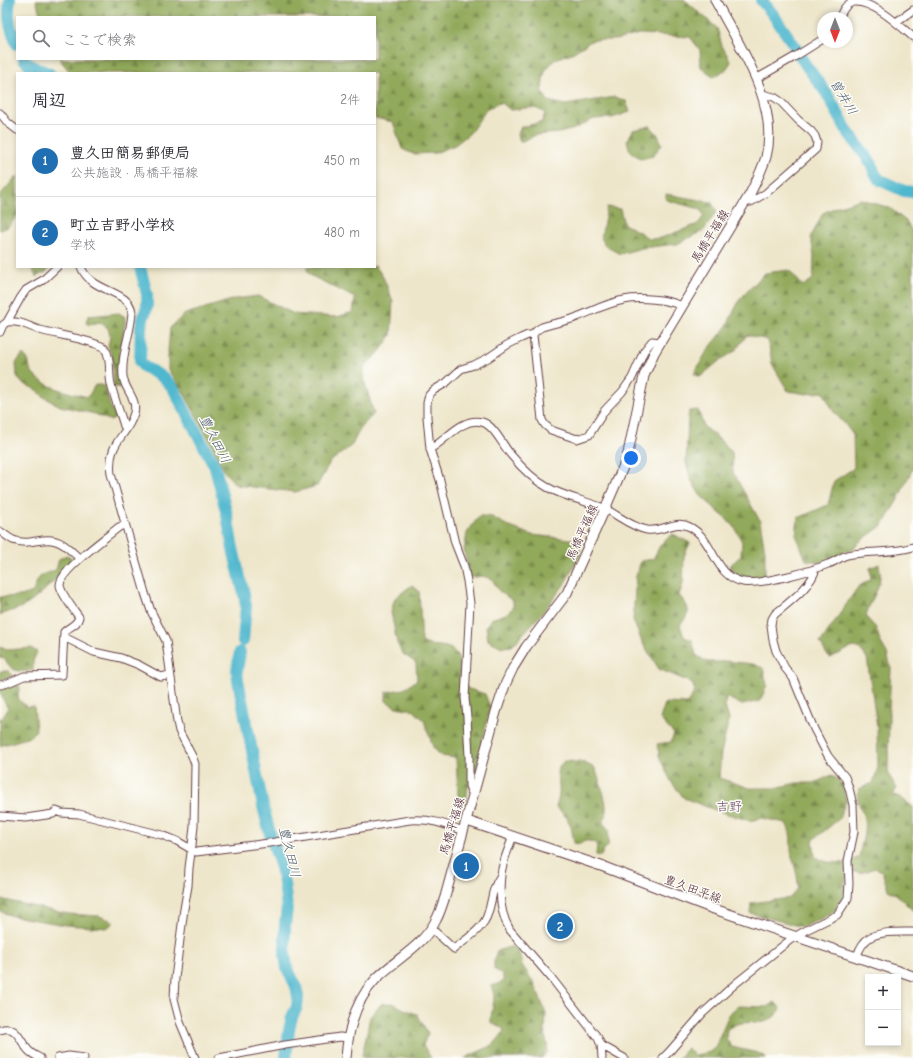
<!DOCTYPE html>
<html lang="ja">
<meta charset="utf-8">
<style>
:root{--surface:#fff;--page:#f2f2f3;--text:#2b2b33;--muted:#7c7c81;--line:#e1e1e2;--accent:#1f6fb2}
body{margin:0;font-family:"Comic Neue","Klee One",sans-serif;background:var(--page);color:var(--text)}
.controls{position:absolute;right:12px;bottom:12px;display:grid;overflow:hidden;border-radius:0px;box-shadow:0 2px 6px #0003}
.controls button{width:36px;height:36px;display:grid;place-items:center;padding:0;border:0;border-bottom:1px solid var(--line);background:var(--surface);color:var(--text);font:20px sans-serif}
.compass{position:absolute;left:817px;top:12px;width:36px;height:36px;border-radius:50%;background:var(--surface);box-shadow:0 2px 6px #0003;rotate:180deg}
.you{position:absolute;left:631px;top:458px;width:14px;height:14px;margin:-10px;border:3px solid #fff;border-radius:50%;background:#1a73e8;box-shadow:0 0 0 6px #1a73e833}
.badge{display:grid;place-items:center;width:26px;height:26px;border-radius:50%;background:var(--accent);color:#fff;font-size:13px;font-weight:700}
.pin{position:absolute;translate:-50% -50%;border:2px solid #fff;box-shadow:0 1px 4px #0006}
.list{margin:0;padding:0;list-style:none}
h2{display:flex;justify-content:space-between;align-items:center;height:52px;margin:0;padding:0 16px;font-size:17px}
h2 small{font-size:13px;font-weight:400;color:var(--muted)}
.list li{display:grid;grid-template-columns:26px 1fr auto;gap:12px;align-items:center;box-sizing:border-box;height:72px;padding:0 16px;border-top:1px solid var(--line)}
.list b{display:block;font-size:15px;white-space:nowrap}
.list p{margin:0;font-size:13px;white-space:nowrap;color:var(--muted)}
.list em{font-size:13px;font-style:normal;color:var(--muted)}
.icon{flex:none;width:22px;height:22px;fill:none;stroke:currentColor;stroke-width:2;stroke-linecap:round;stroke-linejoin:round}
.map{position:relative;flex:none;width:913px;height:1058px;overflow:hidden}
.search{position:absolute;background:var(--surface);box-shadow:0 2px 6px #0003;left:16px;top:16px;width:360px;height:44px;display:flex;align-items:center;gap:10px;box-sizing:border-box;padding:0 14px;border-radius:0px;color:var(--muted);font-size:15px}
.panel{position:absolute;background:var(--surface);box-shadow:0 2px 6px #0003;left:16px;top:72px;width:360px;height:196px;border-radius:0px}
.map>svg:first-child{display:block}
</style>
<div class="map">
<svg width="913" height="1058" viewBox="0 0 913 1058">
<defs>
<pattern id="forest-firs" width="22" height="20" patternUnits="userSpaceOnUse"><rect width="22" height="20" fill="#91a95a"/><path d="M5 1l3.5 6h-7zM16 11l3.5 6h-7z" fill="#78894b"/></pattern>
</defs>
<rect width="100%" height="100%" fill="#fdfcf7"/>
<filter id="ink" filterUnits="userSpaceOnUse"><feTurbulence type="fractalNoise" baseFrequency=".025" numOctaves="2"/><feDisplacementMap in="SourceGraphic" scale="8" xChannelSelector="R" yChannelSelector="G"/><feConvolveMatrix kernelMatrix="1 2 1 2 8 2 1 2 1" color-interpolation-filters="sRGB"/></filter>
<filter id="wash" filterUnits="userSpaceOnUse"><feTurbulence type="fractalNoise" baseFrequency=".012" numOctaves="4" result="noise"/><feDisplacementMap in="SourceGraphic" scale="16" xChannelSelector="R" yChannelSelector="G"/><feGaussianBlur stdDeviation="0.9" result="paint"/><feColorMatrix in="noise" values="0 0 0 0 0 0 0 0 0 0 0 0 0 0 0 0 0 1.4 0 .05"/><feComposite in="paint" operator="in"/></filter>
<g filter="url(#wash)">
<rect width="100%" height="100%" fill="#eee6ca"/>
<path fill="url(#forest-firs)" stroke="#6e6442" d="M36,0H685L717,28L722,46L731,62L725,71L714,77L701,67L700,50L690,37L640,34L615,40H593L572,53L555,59L545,71L543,80L542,91L548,101L565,105L615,97L626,101L630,112L612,118L594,119L574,129L559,133L536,135L520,142L518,134L521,127L542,122L545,113C532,104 525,109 510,110L501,102L486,110L470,133L455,145L435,153L413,154L402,149L393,122L375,118V73H71L59,59H375V17H41Z
M650,126L657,133L662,144L653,156L641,159L630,151L627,141L633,130Z
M17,176V216L8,227L0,230V195Z
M666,194L711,202L717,211L704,230L677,244L642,248L620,254L605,246L601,237L607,207L620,209L624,224L641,233L649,239L661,238L698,224L704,216L700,209L666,200Z
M861,199L890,208L907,222L913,233V468L897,501L883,525L859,542L853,550L842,552L835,557L821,562L806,560L796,535L798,518L828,505L834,481L854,468L853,435L844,423L834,412L823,392L806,394L788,391L772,364L768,340L747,335L735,351L719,361L700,377L694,374L707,351L725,329L740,299L765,273L789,270L803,286L813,279L814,257L811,237L823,213L836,207Z
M375,265L383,277L393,301L391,336L377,355L364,366V380L374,414L361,427L352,445L330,462L317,486L295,492L236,485L224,471L209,439L184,393L168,370V351L170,328L185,314L235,299L258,296L294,314L337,317L353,312L355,298L310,275L306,267H375Z
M34,267H50L46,272L36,277L33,270Z
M119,313L125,317V324L120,349L119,366L121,383L119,388L114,386L112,357L108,346L110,336L108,328L99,322L90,325L86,323L88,316Z
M23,354C32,362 27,365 32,372C43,388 71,393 88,397L95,385H102L105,387L110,406L116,417L111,421L95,414L60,406L44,397L35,389L22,383L17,376L16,363Z
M698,410L704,427L719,439L732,452L733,472L760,521L765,551V574L754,580L739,578L729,566L741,556L742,542L734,526L700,495L690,478L686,462L688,419L689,411Z
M479,516H490L510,527L532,535L579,540L580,554L564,585L545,610L512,646L502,647L488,640L486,626L491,619L506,614L513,608V601L499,591L492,579L482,576L476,577H469L464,550L467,533Z
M673,534L690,543L684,556L683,584L679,595C690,609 692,611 680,625L684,637L692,640L696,655L707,662H718L725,661L753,664L763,668L767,685L760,701L742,705L726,697L725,707L729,719L721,753L719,778L750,788H775L796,783H814L832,775L842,783L846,801L839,819L813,840L815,857L827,862L846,863L859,857C861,845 866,832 864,819C862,806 855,803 859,789L873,783L878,767L877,727L867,658L859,648L852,647L839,654L829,658L820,643L858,587L871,579L870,568L879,564C879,568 881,573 880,577C879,592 868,603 866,617L876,628L880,641L887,653L891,669L889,712L888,774L897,788L893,795L900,797L913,807V911L896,894L888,890L882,871L875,868L861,873L847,871L843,897L835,910L823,918L802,927L750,913L751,903L790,898L798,888C798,876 795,867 792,857C789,843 794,838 786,823L761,818L750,821L712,809L684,798L672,783L660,759L657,744L671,742L674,734L660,719L665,703L687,704L695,691L692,683L659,669L642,642L633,620L636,576L641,561L653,559L661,544Z
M66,555L72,559C67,570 37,599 26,605C18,609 9,612 0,615V597L21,596L33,592C39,575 39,575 56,570L59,559Z
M412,585L419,591L422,642C429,646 432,645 440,646C462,648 460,664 460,681L469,689L485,694L490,707L475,776L468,787L466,802L462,804L458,796L456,758L441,756L433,747L424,720L413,710L396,707L386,701V692L404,689L417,680L416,663L402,653L397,643L391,612L395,598Z
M0,647L8,650L31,648L37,652L33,661V670C20,673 11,672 5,659L0,658Z
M0,671H9L13,676L0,680Z
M10,685L20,686L18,694L19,700L27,707L34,706L36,730L30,737L0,746V718L2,719L8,709L0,693V688Z
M564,761L582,762L595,768C599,781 612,809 603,820V823L609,830L608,846L603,851L601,856L596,855L597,845C590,839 586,840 579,844L574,843L571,826L567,818L556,807C557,803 559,798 559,794C561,780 551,773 564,761Z
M0,899L68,914L99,916L110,920L114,922L107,928L65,925L12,916L0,911Z
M513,946L519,952L522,965L534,983L546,1013L545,1031L548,1051L542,1058H465L493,1045L504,1032L502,1027L491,1023C490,1009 498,999 491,986L503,982V975L494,969V961L497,951Z
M775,1002L781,1009C767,1027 761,1021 742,1023C737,1023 731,1027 727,1029L726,1039L732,1047L758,1053L767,1058H679L687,1048L695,1055L710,1052L716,1045L729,1014L738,1006L767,1007Z
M393,1003L406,1010L417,1014L428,1033L423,1045L431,1058H363L362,1056L370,1017L381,1004Z"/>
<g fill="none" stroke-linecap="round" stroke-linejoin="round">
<path stroke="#50b7ce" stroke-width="12" d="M10,0C7,17 10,29 17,44
M761,0L772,13L794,45L805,64L827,94L848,132L871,163L875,174L880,180L904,191L913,192
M24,59L31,66L49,73
M140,267L147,294V306L141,326L140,362L143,366L164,378L173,388L215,467L227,515L233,549L244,594L246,606L243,641
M240,652L237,670L238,680L263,806L271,838L281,867L284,883L287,908L285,925V954L287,968L296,986L298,997L297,1007L292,1017L289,1030L286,1058"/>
</g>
</g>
<g filter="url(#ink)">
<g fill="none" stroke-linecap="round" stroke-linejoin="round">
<defs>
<path id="minor" d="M839,18C842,12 845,4 853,2C873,0 899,25 913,37
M896,22L913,10
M756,79L796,56L823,39
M0,113L8,123L17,130
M745,202H751L766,193L816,149L817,142L815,136L811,131L798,120L780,101L774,97L762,94
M81,267C91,293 129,289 132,312C131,334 121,353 123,376C124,390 138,398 134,413C127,438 107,441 111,474L145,593L151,611L166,641L177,722L179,731L192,756L195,764L194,826L192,845L189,868L188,886L184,909L175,978L174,999L180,1022L195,1058
M7,322C20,320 29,327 40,330C62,336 84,338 104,347C112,358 108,371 111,384C114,398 120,412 124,426L127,428
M0,332L3,325L7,322L21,297L26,290L43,280L57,267
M660,342L652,341L644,351L632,378L622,392L605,410L589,435L577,439L551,430L545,425L542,420L533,335C535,331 538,329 542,327C551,324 562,322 572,319C589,313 606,303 624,300C639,297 668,299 682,306
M430,449C446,441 461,417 482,422C494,425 503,446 511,455C521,467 534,480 547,487C564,497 583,500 601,507C616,513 630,527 647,530C664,532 675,519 690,527C715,540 713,576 743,582C759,585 812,571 828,564C835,562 840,557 847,555C868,550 892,554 913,547
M0,531C4,534 9,538 13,540C34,548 47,530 68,548C72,552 77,555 79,559
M64,637L94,652L121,658L139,665L161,677L170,675
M0,685L8,683L24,676L62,675L64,632C69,626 77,626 79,617C74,610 61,594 60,585C60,570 107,537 119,527L125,525
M474,794L471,791L469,786V757L467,717L465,698L470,603L467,581L464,566L455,543L440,480L430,449L427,417V403L429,395L434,390L446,383L461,369L474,365L488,358L507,345L521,338L528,335H533
M0,816L26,818L53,814L56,811L61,813L79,814L162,835L177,841L196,852L269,843L410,820C432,819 442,823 463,831
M513,836C509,848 502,862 501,875C499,894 500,914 510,930L553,980L598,1038L601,1045L602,1058
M431,928L454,949C466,939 484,929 488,913C493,898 491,890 501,875
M857,956C859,950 863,942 869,938C880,931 900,932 913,932
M0,1030C18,1024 19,1041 29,1051C32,1054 36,1056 40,1058
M601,1045L624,1058
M58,1058L69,1056L84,1058
M219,1058L285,1045L340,1037L347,1038
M663,1058L669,1052L702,1014L735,984L790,940L806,930L837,915L848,898L849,884L848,861L854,832L853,805L849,788L845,777L828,756L814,729L793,678L785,668L776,651L773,640L771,625L772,619L775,614C788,603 813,585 816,568"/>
<path id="major" d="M467,821L604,867L711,908L913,976
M346,1058C348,1029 355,1001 375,980C394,960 424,946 436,920C440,913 442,905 445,897L496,712L505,685L513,668L526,647L567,593L605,509L627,458L644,376L654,353L750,194C756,182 762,170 766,157C780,104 739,45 715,0"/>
</defs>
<use href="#minor" stroke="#633d43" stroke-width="9"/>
<use href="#major" stroke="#633d43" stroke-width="11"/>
<use href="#minor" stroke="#fff" stroke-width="7"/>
<use href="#major" stroke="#fff" stroke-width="9"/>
</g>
</g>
<g text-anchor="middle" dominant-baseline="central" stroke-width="3" stroke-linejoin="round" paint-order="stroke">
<g font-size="12" fill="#4a1f2b" stroke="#fdfcf7">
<text transform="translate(710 236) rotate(-58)">馬橋平福線</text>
<text transform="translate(582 532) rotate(-66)">馬橋平福線</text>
<text transform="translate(452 826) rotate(-73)">馬橋平福線</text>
<text transform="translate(693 889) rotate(20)">豊久田平線</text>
</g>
<g font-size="13" font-style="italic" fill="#4c5c6c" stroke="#fdfcf7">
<text transform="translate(844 97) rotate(59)">曽井川</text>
<text transform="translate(215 439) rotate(63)">豊久田川</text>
<text transform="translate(290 852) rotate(76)">豊久田川</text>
</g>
<g font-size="13" fill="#725070" stroke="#fdfcf7">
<text x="729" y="806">吉野</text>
</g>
</g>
</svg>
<div class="controls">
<button>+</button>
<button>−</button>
</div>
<svg class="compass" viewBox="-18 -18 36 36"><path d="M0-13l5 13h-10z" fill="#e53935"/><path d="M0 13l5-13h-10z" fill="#7c7c81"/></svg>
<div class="you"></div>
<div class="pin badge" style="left:466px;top:866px">1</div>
<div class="pin badge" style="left:560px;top:926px">2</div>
<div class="search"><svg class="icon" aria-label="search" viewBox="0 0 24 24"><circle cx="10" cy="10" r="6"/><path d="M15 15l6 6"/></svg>ここで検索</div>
<section class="panel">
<h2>周辺<small>2件</small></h2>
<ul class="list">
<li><span class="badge">1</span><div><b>豊久田簡易郵便局</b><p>公共施設 · 馬橋平福線</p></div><em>450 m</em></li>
<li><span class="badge">2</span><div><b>町立吉野小学校</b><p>学校</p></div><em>480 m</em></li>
</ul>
</section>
</div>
